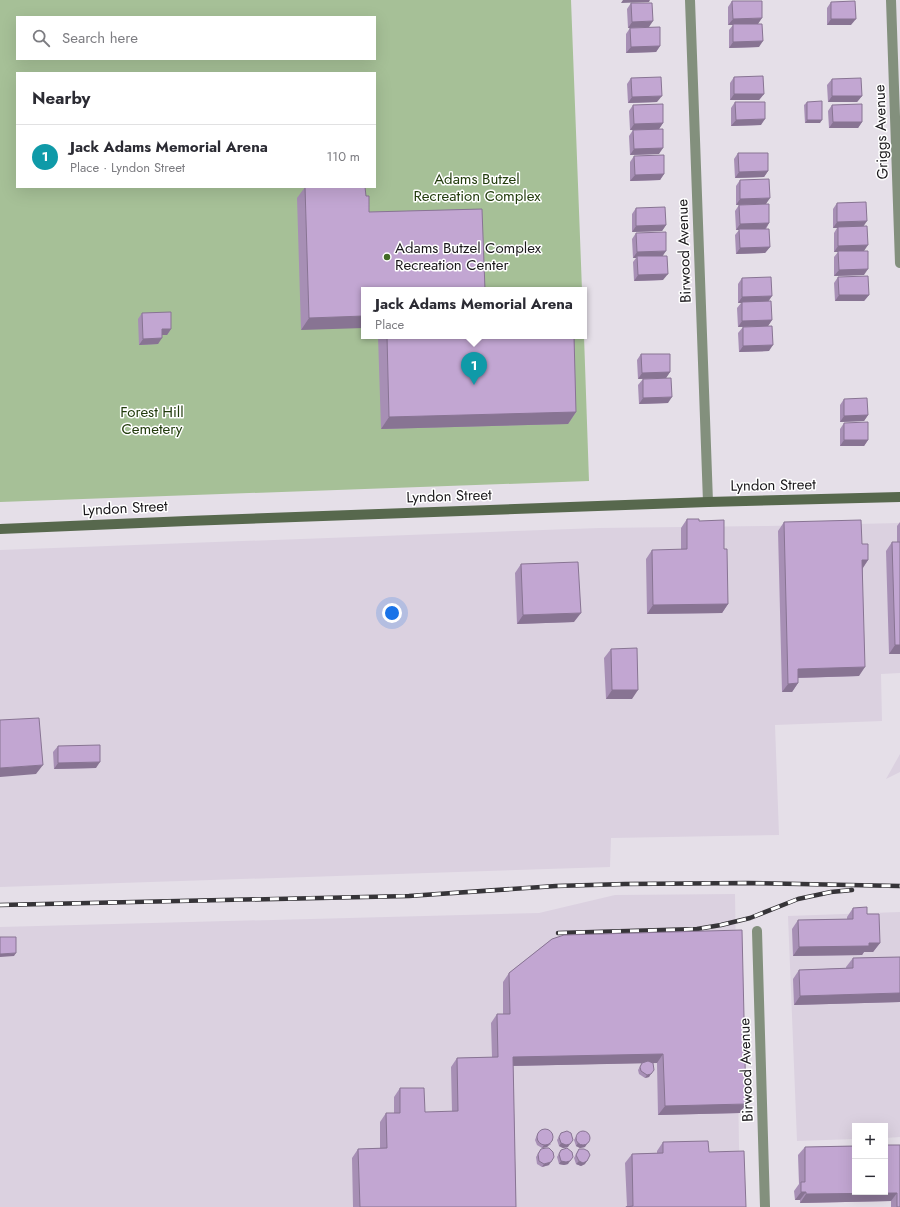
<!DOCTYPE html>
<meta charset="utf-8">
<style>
:root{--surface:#fff;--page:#f7f7f7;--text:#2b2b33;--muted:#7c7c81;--line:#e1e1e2;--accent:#436b27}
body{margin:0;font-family:Jost,sans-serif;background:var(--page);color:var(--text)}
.controls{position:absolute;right:12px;bottom:12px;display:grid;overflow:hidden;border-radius:0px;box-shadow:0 4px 16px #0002}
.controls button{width:36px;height:36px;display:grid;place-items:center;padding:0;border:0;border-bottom:1px solid var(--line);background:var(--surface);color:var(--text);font:20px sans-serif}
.you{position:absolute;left:392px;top:613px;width:14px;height:14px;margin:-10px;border:3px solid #fff;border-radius:50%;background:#1a73e8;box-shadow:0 0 0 6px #1a73e833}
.badge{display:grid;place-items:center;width:26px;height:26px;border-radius:50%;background:var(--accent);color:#fff;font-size:13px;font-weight:700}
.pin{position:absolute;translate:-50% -33px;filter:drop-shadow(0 1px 2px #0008)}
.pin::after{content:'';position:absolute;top:21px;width:14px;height:12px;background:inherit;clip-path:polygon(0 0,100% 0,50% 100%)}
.popup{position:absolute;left:361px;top:287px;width:226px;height:52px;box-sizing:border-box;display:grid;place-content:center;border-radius:0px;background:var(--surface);filter:drop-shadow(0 1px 3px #0005);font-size:13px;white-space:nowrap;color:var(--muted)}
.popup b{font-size:15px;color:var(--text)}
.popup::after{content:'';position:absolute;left:50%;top:100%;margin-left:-8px;border:8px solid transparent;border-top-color:var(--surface)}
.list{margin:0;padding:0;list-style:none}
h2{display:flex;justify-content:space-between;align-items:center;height:52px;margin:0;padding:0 16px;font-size:17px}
h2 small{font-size:13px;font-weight:400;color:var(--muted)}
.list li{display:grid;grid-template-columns:26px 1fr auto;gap:12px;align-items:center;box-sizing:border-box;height:64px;padding:0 16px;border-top:1px solid var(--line)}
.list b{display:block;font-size:15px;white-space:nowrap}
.list p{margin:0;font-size:13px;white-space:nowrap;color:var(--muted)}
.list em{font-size:13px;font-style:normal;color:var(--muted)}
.icon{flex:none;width:22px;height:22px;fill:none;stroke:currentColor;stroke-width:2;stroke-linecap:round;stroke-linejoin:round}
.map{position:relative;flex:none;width:900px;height:1207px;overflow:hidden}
.search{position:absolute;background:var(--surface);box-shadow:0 4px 16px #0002;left:16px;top:16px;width:360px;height:44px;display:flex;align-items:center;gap:10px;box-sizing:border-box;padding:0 14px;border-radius:0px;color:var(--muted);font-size:15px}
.panel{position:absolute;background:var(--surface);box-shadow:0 4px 16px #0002;left:16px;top:72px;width:360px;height:116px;border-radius:0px}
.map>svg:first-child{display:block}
</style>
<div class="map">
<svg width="900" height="1207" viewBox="0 0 900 1207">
<rect width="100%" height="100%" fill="#e5dfe8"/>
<path fill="#dbd1e0" d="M900,523V673L881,674L882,721L775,725L779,835L611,838L610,867L0,887V550L599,528L768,526Z
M900,754V772L886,779Z
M735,894L739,1145L741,1207H0V927L539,913L615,895Z
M900,912V1137L885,1138V1126H855V1139L797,1141L788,916Z"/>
<path fill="#a6c097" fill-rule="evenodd" d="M0,0H571L582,290H364V336H584L589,481L0,502ZM17,17H375V59H17ZM17,73H375V187H17Z"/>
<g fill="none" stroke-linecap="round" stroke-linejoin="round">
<path stroke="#83907d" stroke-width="10" d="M690,0L708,502
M891,0L900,263
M757,931L765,1207"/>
<path stroke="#57684d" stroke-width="10" d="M0,529L187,521L708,502L900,497"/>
<defs>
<path id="rail" d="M0,905L409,896L556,886L625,884L748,883L900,886
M558,933L697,929L721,925L750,918L798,899L831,892L852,890"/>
</defs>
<use href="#rail" stroke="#363438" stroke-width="4.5"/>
<use href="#rail" stroke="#fff" stroke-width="3" stroke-dasharray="9" stroke-linecap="butt"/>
</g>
<path fill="#a78fb5" d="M732,1L758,24L759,47L729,48V30L733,25H728V7Z
M831,2L851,25H827V8Z
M631,3L649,27L628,28L627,9Z
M630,28L660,46L656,52L626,53V34Z
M734,77L764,94L759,100H730V83Z
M631,78L657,102L628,103L627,84Z
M832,79L862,96L857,102H828L827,85Z
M735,102L761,125L731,126V108Z
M807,102L820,123H805L804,105Z
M633,105L663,123L659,129V154L630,155L629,136L633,130H630L629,111Z
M832,105L862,122L858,128H829L828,111Z
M738,153L768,171L764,177L735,178L734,159Z
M634,156L664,174L660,180L630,181V162Z
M740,180L766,204L736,205V186Z
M305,187H365L366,196L369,212L482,209L301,330L297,198Z
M837,203L863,226L864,275L834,276V257L838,252H834V233L837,228H833V209Z
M739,205L769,223L766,229L770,247L765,253L736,254L735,235L739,230H736L735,211Z
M636,208L666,225L662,231L632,232V214Z
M636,233L663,256V280L634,281L633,262L636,258H633L632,239Z
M838,277L869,295L864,301H835L834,283Z
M742,278L768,302L772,320L768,326L738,327L737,308L741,303H738V284Z
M142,313L171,329L167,335H162L158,344L139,345L138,319Z
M743,327L769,351L739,352L738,333Z
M378,336H574L576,412L568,424L381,429Z
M641,354L670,372L666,378L638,379L637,360Z
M643,379L668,403L639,404L638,385Z
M844,399L868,415L864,421L840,422V405Z
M844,423L868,440L864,446H840V429Z
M687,519L699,521L724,549L728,604L722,613L647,614L646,559L652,550H681V528Z
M784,522L862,544L868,560L863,568L859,676L798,678V683L792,692H782L778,531Z
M900,522V654H889L886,551L892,542H897V526Z
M521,564L574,622L517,624L515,573Z
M611,649L632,699H606L604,658Z
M58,746L96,768L54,769L53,752Z
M853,908L867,914L880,943L873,952H864L862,955L793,956L792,929L798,920L847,919V917Z
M552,939L740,1113L658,1115L657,1063H652L649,1077L645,1078L639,1074L638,1070L642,1063L513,1066L516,1207H353L352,1158L358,1149L380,1148V1122L386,1113H394V1097L400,1088L425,1112H452L451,1067L457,1058L492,1057L491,1023L497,1014H503V982L509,973Z
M900,957V1002L794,1005L793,979L799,970L846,968V967L853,958Z
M539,1132L551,1144L547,1147L542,1148L537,1145L535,1140L537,1135Z
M579,1132L585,1147L580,1148L576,1146L574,1140Z
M561,1133L568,1147L563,1148L559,1146L557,1140Z
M663,1142L709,1152L746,1207H625L627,1206L625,1163L632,1154L657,1153V1151Z
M900,1145V1207H891V1201L800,1203V1200H795L794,1191L799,1184L798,1155L805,1147Z
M541,1149L549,1165L542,1167L537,1164L536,1157Z
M579,1149L585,1164L581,1166L576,1164L574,1158Z
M561,1150L568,1164L564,1165L559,1164L557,1157Z"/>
<path fill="#887493" d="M623,0H650L649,2L621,3Z
M762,18L758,24L728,25L733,19Z
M831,19H856L851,25H827Z
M653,21L649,27L628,28L632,22Z
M763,41L759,47L729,48L733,42Z
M660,46L656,52L626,53L631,47Z
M734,94H764L759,100H730Z
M662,96L657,102L628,103L632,97Z
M832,96H862L857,102H828Z
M765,119L761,125L731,126L736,120Z
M807,120H822L820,123H805Z
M833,122H862L858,128H829Z
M663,123L659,129L630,130L634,124Z
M663,148L659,154L630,155L634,149Z
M768,171L764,177L735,178L739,172Z
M664,174L660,180L630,181L635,175Z
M770,198L766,204L736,205L740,199Z
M867,221L863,227L833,228L837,222Z
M769,223L765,229L736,230L740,224Z
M666,225L662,231L632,232L636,226Z
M868,245L864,251L834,252L838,246Z
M770,247L765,253L736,254L740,248Z
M666,251L662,257L637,256L636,258H633L637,252Z
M868,269L864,275L834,276L839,270Z
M668,274L663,280L634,281L638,275Z
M839,295H869L864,301H835Z
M772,296L768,302L738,303L742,297Z
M364,316V328L301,330L309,318Z
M772,320L768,326L738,327L742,321Z
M162,329H171L167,335H158Z
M162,338L158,344L139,345L143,339Z
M773,345L769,351L739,352L743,346Z
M670,372L666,378L638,379L642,373Z
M672,397L668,403L639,404L643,398Z
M576,412L568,424L381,429L389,417Z
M868,415L864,421L840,422L844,416Z
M844,440H868L864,446H840Z
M862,560H868L862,569Z
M728,604L722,613L647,614L653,605Z
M581,613L574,622L517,624L523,615Z
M895,645H900V654H889Z
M865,667L859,676L792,678L798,669Z
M798,683L792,692H782L788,684Z
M612,690H638L632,699H606Z
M100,762L96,768L54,769L58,763Z
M43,765L36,774L0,777V768Z
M869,943H880L873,952H864L862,955L793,956L799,947Z
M16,953L14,956L0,957V954Z
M900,993V1002L794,1005L800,996Z
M663,1054L657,1063L507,1066L513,1057Z
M651,1074L649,1077L645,1078L647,1075Z
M746,1104L740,1113L658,1115L665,1106Z
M553,1140L547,1147L542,1148L544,1145Z
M561,1143L570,1144L568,1147L563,1148L559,1146Z
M578,1143L587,1144L585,1147L580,1148L576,1146Z
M561,1161H570L568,1164L564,1165L559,1164Z
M579,1161H587L585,1164L581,1166L576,1164Z
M551,1162L549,1165L542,1167L544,1164Z
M801,1192H806L800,1200H795Z
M897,1193L891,1201L800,1203L806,1194Z"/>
<path fill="#c2a6d2" stroke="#887493" d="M732,1H762V18L733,19Z
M855,1L856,19H831V2Z
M631,3H652L653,21L632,22Z
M733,24H762L763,41L733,42Z
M660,27V46L631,47L630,28Z
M763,76L764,94H734V77Z
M661,77L662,96L632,97L631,78Z
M861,78L862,96H832V79Z
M822,101V120H807V102Z
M735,102H765V119L736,120Z
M663,104V123L634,124L633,105Z
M862,104V122H833L832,105Z
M663,129V148L634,149L633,130Z
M738,153H768V171L739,172Z
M664,155V174L635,175L634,156Z
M769,179L770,198L740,199V180Z
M305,187H365L366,196H369V212L482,209L485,290H364V316L309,318Z
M866,202L867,221L837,222V203Z
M769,204V223L740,224L739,205Z
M665,207L666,225L636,226V208Z
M867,226L868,245L838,246V227Z
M739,229H769L770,247L740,248Z
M666,232V251L637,252L636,233Z
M838,251H868V269L839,270Z
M637,256H667L668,274L638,275Z
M868,276L869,295H839L838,277Z
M771,277L772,296L742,297V278Z
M771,301L772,320L742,321V302Z
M171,312V329H162V338L143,339L142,313Z
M772,326L773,345L743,346V327Z
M387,336H574L576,412L389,417Z
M641,354H670V372L642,373Z
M671,378L672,397L643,398V379Z
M867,398L868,415L844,416V399Z
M868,422V440H844V423Z
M687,519H699V521L724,520V549H727L728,604L653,605L652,550L687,549Z
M861,520L862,544H868V560H862L865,667L798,669V683L788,684L784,522Z
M892,542H900V645H895Z
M578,562L581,613L523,615L521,564Z
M637,648L638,690H612L611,649Z
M39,718L43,765L0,768V720Z
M100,745V762L58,763V746Z
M867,907V914H879L880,943H869V946L799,947L798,920L853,919V908Z
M742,930L746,1104L665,1106L663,1054L513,1057L516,1207H360L358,1149L387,1148L386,1113H400V1088H424L425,1112L458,1111L457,1058L498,1057L497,1014H510L509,973L552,939L564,935Z
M0,937H16V953L0,954Z
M900,957V993L800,996L799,970L853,968V958Z
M648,1061L653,1063L654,1070L651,1074L647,1075L641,1071L640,1067L642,1063Z
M537 1137a8 8 0 1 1 16 0a8 8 0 1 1-16 0Z
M567,1131L571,1133L573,1140L570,1144L566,1145L561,1143L559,1137L561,1133Z
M576 1138a7 7 0 1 1 14 0a7 7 0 1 1-14 0Z
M708,1141L709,1152L744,1151L746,1207H626L633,1206L632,1154L663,1153V1142Z
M885,1145H900V1207H897V1193L806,1194V1192H801V1182H805V1147L855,1146V1192H885Z
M546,1148H549L553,1152L554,1157L551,1162L544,1164L539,1161L538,1154L541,1149Z
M567,1148L572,1152L573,1157L570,1161L566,1162L561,1161L559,1154L561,1150Z
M579,1149H584L588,1151L590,1155L587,1161L583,1163L579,1161L576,1155Z"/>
<circle fill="#436b27" stroke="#fff" stroke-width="1.5" cx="387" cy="257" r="4"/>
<g text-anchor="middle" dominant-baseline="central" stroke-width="3" stroke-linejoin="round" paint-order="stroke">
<g font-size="15" fill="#1a181b" stroke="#fff">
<text transform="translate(881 132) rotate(-92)">Griggs Avenue</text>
<text transform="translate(684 251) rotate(-92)">Birwood Avenue</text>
<text transform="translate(773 485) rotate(-1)">Lyndon Street</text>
<text transform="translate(449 496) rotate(-2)">Lyndon Street</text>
<text transform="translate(125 508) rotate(-3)">Lyndon Street</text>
<text transform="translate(746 1070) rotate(-92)">Birwood Avenue</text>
</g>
<g font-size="15" fill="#223c0d" stroke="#fff">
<text x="477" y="179">Adams Butzel<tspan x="477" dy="17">Recreation Complex</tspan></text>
<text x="152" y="412">Forest Hill<tspan x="152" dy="17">Cemetery</tspan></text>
</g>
<g font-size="15" fill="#1a181b" stroke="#fff" text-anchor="start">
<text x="395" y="248">Adams Butzel Complex<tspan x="395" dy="17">Recreation Center</tspan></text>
</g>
</g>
</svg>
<div class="controls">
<button>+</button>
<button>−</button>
</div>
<div class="you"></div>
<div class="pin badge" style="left:474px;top:385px;background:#0f9aa8">1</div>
<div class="popup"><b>Jack Adams Memorial Arena</b>Place</div>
<div class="search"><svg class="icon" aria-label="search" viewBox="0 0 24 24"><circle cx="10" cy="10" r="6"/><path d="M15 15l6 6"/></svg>Search here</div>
<section class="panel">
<h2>Nearby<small></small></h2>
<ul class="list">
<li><span class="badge" style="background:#0f9aa8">1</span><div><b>Jack Adams Memorial Arena</b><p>Place · Lyndon Street</p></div><em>110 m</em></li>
</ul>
</section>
</div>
